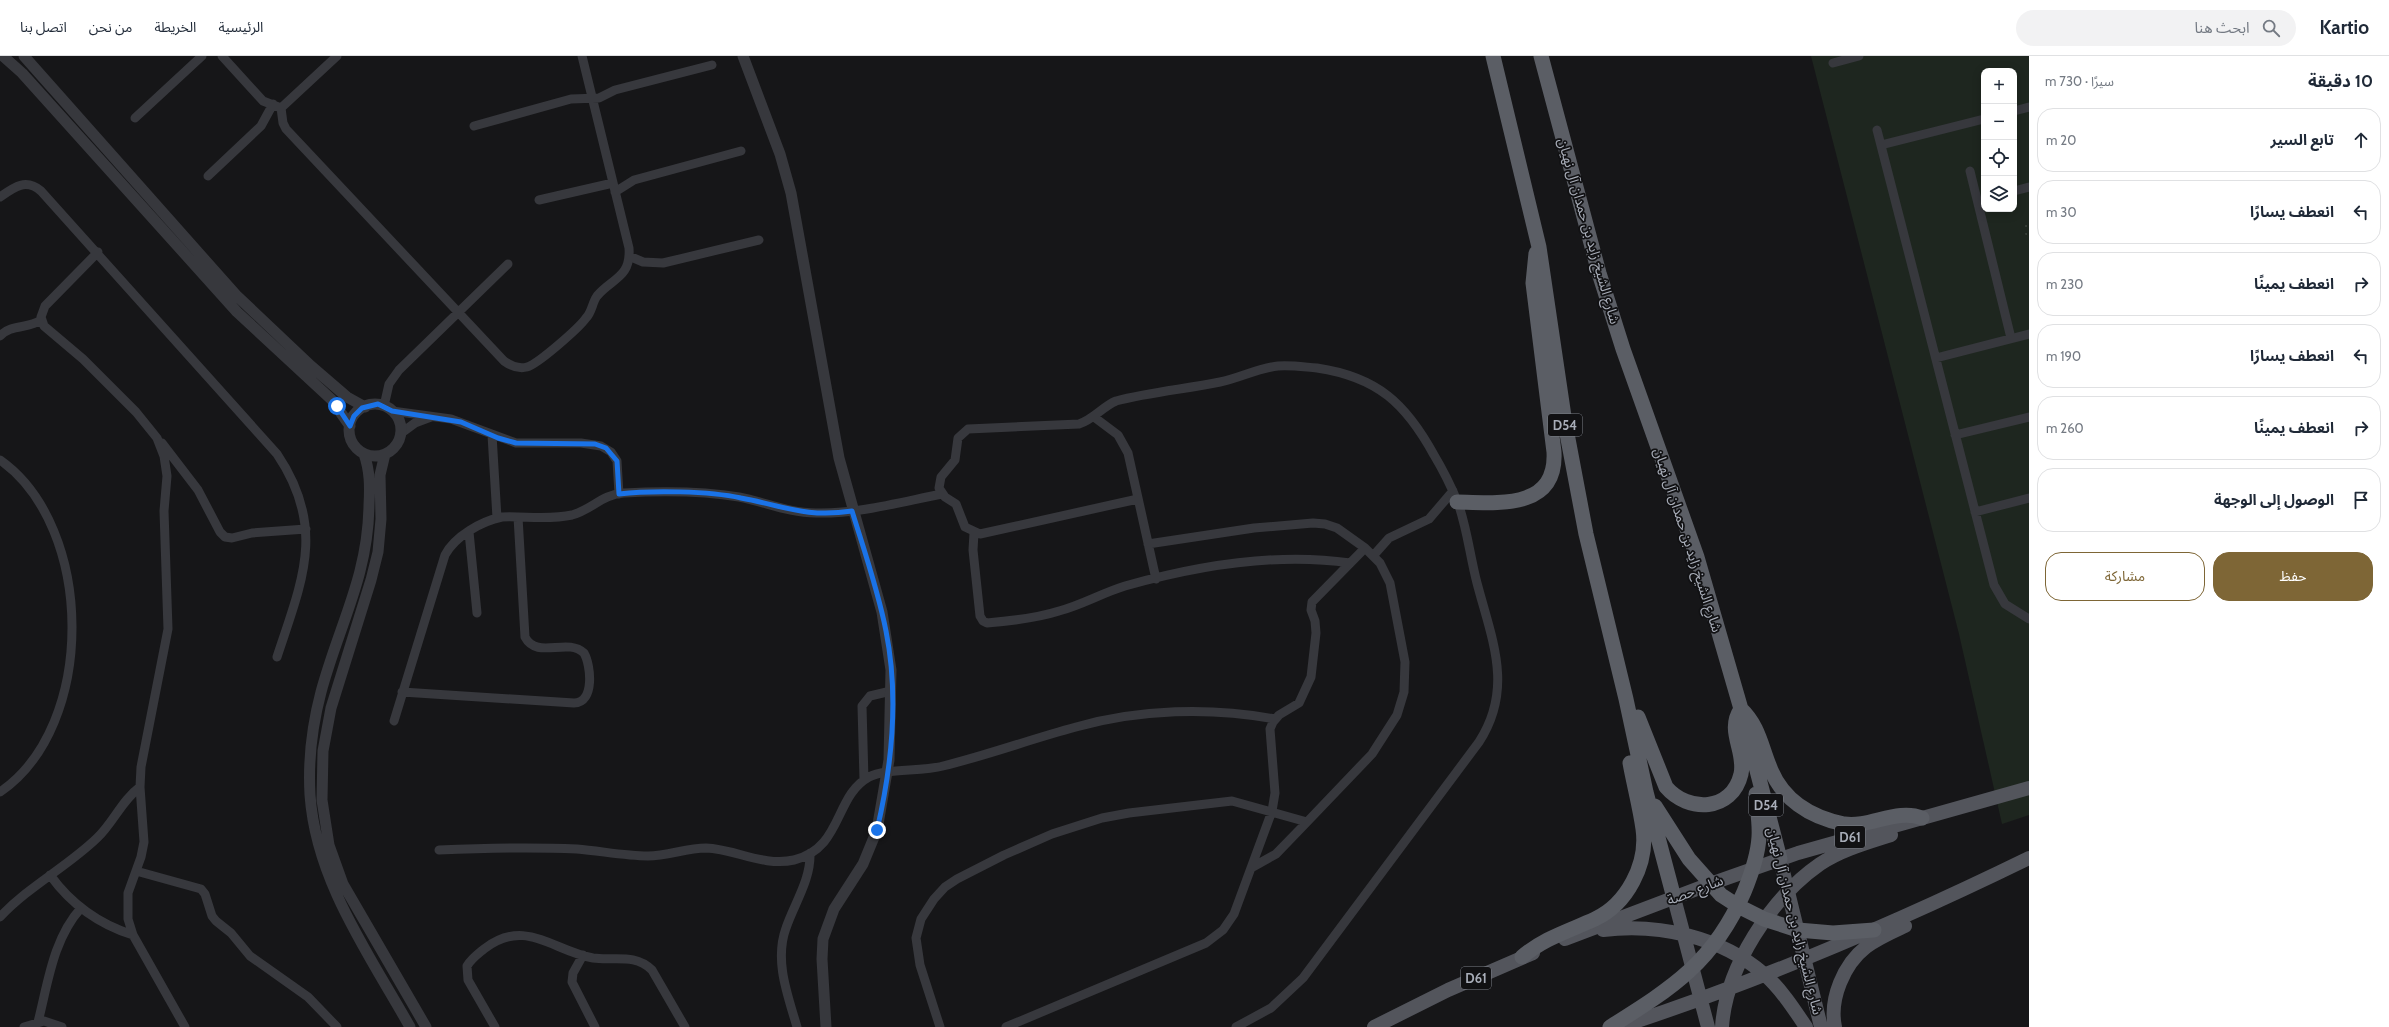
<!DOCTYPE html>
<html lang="ar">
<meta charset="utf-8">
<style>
:root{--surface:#fff;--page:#f2f2f3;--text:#1f2937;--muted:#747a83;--line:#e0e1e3;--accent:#7e6636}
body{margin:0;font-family:Cabin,"Noto Sans Arabic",sans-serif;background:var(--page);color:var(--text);direction:rtl}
.controls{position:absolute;right:12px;top:12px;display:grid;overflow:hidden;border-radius:8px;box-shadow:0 2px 10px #0003}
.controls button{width:36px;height:36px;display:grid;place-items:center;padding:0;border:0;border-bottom:1px solid var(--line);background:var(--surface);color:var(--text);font:20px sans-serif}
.stop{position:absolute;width:12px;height:12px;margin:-9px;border:3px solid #1a73e8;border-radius:50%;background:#fff}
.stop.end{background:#1a73e8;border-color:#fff;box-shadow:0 1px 4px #0008}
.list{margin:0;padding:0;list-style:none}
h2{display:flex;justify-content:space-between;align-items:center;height:52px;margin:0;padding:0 16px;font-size:17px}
h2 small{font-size:13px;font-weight:400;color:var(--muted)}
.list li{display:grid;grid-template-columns:26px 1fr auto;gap:12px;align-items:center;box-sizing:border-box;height:64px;margin:0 8px 8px;padding:0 8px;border:1px solid var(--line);border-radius:16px}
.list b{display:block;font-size:15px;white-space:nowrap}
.list em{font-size:13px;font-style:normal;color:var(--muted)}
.actions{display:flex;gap:8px;padding:12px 16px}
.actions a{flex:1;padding:9px 0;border:1px solid var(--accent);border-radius:16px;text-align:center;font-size:14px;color:var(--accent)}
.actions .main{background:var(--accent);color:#fff}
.icon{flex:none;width:22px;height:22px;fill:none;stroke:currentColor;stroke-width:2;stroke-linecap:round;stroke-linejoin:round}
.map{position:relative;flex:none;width:2029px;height:971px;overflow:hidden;direction:ltr}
header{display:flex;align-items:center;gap:24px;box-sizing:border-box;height:56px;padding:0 20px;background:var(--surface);border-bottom:1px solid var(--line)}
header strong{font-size:19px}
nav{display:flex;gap:22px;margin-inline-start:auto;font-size:14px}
.search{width:280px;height:36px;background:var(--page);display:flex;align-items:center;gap:10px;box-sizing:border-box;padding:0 14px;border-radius:22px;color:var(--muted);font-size:15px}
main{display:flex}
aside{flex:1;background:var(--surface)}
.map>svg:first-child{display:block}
</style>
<header>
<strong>Kartio</strong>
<div class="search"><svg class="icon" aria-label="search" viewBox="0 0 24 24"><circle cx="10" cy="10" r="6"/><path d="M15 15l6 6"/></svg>ابحث هنا</div>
<nav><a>الرئيسية</a><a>الخريطة</a><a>من نحن</a><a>اتصل بنا</a></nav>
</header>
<main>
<aside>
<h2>10 دقيقة<small>سيرًا · 730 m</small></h2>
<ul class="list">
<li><svg class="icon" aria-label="ahead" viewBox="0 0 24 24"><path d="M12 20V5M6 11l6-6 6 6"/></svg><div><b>تابع السير</b></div><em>20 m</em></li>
<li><svg class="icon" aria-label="left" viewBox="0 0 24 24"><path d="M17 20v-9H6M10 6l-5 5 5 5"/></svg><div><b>انعطف يسارًا</b></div><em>30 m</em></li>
<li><svg class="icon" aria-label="right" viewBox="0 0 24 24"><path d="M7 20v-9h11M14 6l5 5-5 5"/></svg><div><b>انعطف يمينًا</b></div><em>230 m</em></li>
<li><svg class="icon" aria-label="left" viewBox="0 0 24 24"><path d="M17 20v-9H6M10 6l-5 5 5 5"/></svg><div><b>انعطف يسارًا</b></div><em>190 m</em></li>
<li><svg class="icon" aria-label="right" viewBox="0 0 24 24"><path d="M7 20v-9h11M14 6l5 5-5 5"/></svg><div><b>انعطف يمينًا</b></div><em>260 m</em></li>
<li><svg class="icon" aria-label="arrive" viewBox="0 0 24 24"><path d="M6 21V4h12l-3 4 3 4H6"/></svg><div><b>الوصول إلى الوجهة</b></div></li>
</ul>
<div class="actions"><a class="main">حفظ</a><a>مشاركة</a></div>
</aside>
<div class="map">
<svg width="2029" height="971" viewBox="0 0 2029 971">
<defs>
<pattern id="park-dots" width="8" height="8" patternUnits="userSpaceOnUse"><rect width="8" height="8" fill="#1e261f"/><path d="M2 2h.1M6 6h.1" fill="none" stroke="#3c433d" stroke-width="1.8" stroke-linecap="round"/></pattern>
</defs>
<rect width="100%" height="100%" fill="#161618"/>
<path fill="#1e261f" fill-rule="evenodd" d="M1811,0H2029V759L2002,768L1959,578ZM1984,15H2014V153H1984Z"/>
<path fill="url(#park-dots)" d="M2029,167V194L2023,169Z"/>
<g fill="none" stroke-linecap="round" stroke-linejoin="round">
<path stroke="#37383d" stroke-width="9" d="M222,0L263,45L281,52L283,67L286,73L504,305C511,310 519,313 527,311C538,308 579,272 586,262C592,256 592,247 597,240C612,222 631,222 629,192L582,0
M1833,7L1859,0
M281,52L337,0
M2014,55L2029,51
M135,62L202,0
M474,70L571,43L599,42L615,34L712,9
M1877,74L1994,529L2005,548L2029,563
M1881,89L1984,63
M1970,115L2011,282
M208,120L261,70L273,48
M2014,135L2029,131
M615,136L634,124L741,95
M0,141C14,131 26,122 41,135L277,398C327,472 302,525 277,601
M539,144L613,127
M98,196L45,250L41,261L44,270L83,303L136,356L157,382L164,400L167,420L164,455L168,573L141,711L140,731L144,786L141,801L128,837V863L133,879L185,971
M629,200L643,206L663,207L759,184
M0,280C11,268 28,273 41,264
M1936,302L2029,278
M384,350L389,328L399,314L508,208
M392,355L451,363L516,387H581L601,390L611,396L617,405L619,438
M1094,361L1118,379L1128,397L1156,523
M400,378L415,367L431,361
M492,379L497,462
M1955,379L2029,361
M162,387L198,434L220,476L225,481L232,482L252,477L306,473
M0,404C95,471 97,670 0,736
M1138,443L980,478L965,471L956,448L945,441L939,432L941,421L955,404L958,382L968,373L1079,368C1094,363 1102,351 1116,345C1150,336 1186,333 1220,326C1240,322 1258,312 1278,310C1291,309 1304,311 1317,312C1378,321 1406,348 1434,399C1443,414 1451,430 1458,447C1467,472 1470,500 1477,527C1492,584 1514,632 1479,686L1303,922L1271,952L1236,971
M1975,456L2029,442
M469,476L477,557
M974,477L973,494L980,560L983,565L987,567C1011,565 1037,562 1059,555C1082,549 1102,537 1125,530C1196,510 1276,496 1350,507
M1148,488L1254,472L1313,467L1325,468L1337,472L1365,492L1380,507L1390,527L1405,606L1404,636L1397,659L1372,698L1307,766L1276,798L1251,812
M1373,500L1389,482L1429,463L1453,435
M402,636L574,647C595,647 591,609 584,597C567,581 537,604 525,581L518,461
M394,665L445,499C455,480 482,465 502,461C524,460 550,464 572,459C591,454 603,438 624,437C661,435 703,435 739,441C765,446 789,457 816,457C858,458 901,446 942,438
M864,724L862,650L870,640L891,635
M439,794C485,792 531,791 577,793C601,795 625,800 648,800C668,800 686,792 706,792C735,793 764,811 794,804C843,792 834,740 869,721C885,712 921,716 943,710C988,699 1031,683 1076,671C1139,653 1211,651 1275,663
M136,815L201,833L205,838L212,860L216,865L231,877L250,900L308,941L337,971
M50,819C71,848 98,868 133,879
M0,861C29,830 67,811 97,782C113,767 122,744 140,731
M583,899L573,917L572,926L595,971
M38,966C48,927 53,883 81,852
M24,971L44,965L62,971
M495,971L468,924L467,910C471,903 478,898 484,893C525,861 553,895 593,902C614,905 635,897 652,914L685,971
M797,971C788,940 774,905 786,872C794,848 811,824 810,797
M940,971L920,909L916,882L921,863L934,843L945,831L957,823L1004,799L1052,778L1102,762L1129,757L1232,745L1307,766
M1006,971L1206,887L1223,874L1234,858L1272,755L1275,737L1270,673L1273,666L1279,659L1299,647L1311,621L1316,577L1315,565L1311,554L1312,546L1365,492"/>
<path stroke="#37383d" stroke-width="11" d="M3,0L22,17L237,256L332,344L350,370
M24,0L236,239L311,310L347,341L365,351
M743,0L780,98L791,137L839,402L882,556L891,614L889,704L877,774L863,808L834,853L823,883L822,903L826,971
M349 374a26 26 0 1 1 52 0a26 26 0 1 1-52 0Z
M364,398C370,415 370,431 369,449C368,521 339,569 321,636C312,670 308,704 310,739C316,825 369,898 410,971
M385,398L380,419L381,463L378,496L371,524L331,652L323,695L322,744L329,789L343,828L426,971"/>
<path stroke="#53555c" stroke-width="14" d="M1780,803L1821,971
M1674,842L1708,971
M1603,874C1659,867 1721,881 1764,918C1781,933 1794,953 1806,971
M1565,883L1710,828L1798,797L2029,732
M1374,971L1448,934L1533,897
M1619,971C1760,925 1896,867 2029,802
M1722,971C1726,911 1771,842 1820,808C1841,794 1866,787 1891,779
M1835,971C1829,943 1844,908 1866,891C1878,882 1892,876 1905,870"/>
<path stroke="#5b5e65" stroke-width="15" d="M1493,0L1539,191L1565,367L1586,478L1626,643L1646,736L1674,842
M1541,0L1599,217L1623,293L1697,501L1741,653L1780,803
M1457,446C1497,447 1557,454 1554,396L1533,227L1536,197
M1638,661L1666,731C1688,757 1732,756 1741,718C1746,695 1726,675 1741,653C1758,669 1761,689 1769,709C1781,743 1810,761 1844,768C1870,772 1897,752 1922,762
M1655,750L1689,803L1721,839L1738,850L1764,863L1798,874L1833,877L1874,874
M1522,901C1544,882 1569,875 1595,863C1627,848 1648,808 1643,773C1640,751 1634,729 1630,707
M1610,971C1672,932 1714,906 1744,836C1751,819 1758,799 1759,781C1760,767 1757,752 1756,738"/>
</g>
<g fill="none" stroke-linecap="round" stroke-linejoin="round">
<path stroke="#1a73e8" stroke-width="5" d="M337,350L350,370L354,360L362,352L378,348L392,355L461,366L498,382L516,387L595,388L606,392L617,405L619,438C652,434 709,435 741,442C784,450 806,462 852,455C864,494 878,534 886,575C899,640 892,710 877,774"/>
</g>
<g text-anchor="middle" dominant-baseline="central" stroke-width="3.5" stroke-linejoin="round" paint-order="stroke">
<g fill="#111113" stroke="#7b7e86" stroke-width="1">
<rect x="1548" y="358" width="34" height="22" rx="3"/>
<rect x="1749" y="738" width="34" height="22" rx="3"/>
<rect x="1835" y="770" width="30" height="22" rx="3"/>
<rect x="1461" y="911" width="30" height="22" rx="3"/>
</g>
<g font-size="13" font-weight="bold" fill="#a8adb8">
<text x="1565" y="369">D54</text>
<text x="1766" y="749">D54</text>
<text x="1850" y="781">D61</text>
<text x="1476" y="922">D61</text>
</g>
<g font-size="14" fill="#a8adb8" stroke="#111113">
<text transform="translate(1589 175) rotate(74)">شارع الشيخ زايد بن حمدان آل نهيان</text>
<text transform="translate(1688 484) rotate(72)">شارع الشيخ زايد بن حمدان آل نهيان</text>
<text transform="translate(1695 834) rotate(-21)">شارع حصة</text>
<text transform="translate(1795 865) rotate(76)">شارع الشيخ زايد بن حمدان آل نهيان</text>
</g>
</g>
</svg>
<div class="controls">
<button>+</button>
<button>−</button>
<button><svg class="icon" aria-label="locate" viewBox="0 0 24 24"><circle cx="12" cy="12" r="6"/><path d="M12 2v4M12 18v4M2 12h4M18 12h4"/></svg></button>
<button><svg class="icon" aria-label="layers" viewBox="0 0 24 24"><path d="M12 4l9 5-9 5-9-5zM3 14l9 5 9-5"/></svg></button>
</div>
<div class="stop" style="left:337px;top:350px"></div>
<div class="stop end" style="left:877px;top:774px"></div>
</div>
</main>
